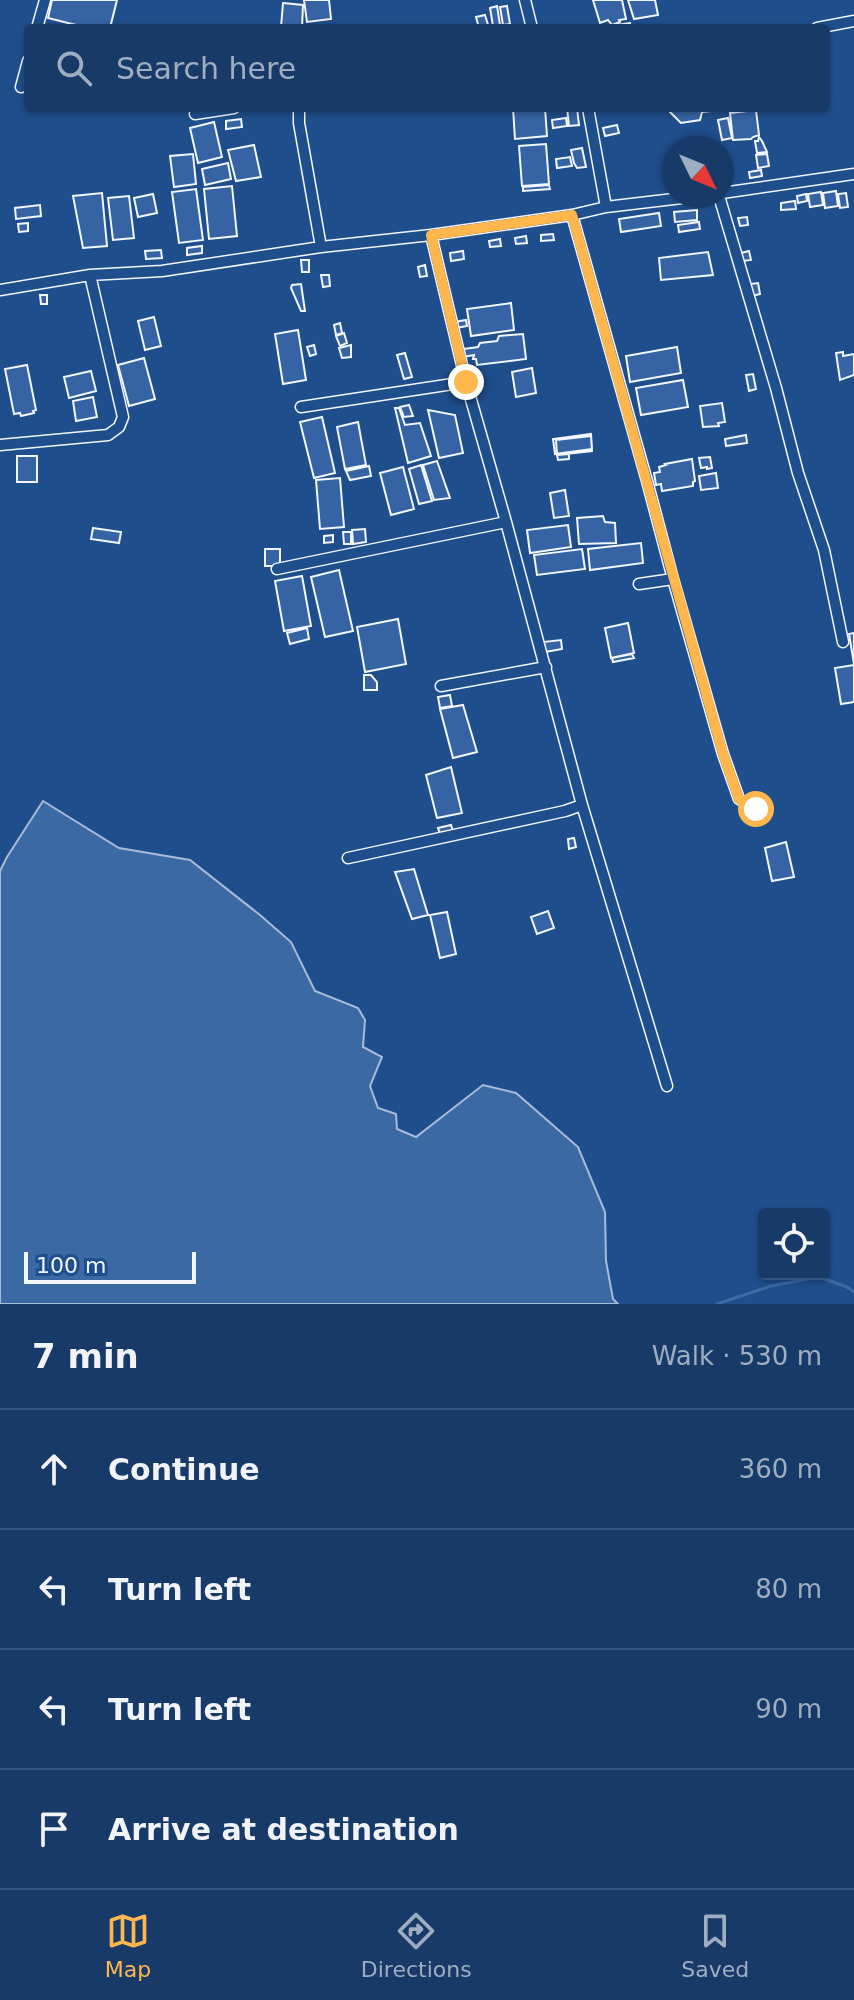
<!DOCTYPE html>
<meta charset="utf-8">
<style>
:root{--surface:#173a69;--page:#20416f;--text:#f1f3f6;--muted:#9eadc0;--line:#36547d;--accent:#ffb74d}
body{margin:0;font-family:"DejaVu Sans",sans-serif;background:var(--page);color:var(--text)}
.controls{position:absolute;right:24px;bottom:24px;display:grid;overflow:hidden;border-radius:8px;box-shadow:0 2px 6px #0004}
.controls button{width:72px;height:72px;display:grid;place-items:center;padding:0;border:0;border-bottom:2px solid var(--line);background:var(--surface);color:var(--text);font:40px sans-serif}
.compass{position:absolute;left:662px;top:136px;width:72px;height:72px;border-radius:50%;background:var(--surface);box-shadow:0 2px 6px #0004;rotate:133deg}
.scale{position:absolute;left:24px;bottom:20px;width:172px;box-sizing:border-box;padding-left:8px;border:4px solid #f2f6ff;border-top:0;font-size:22px;line-height:28px;white-space:nowrap;color:#f2f6ff;-webkit-text-stroke:6px #1f4e8c;paint-order:stroke}
.stop{position:absolute;width:24px;height:24px;margin:-18px;border:6px solid #ffb74d;border-radius:50%;background:#fff}
.stop.end{background:#ffb74d;border-color:#fff;box-shadow:0 2px 8px #0008}
.list{margin:0;padding:0;list-style:none}
h2{display:flex;justify-content:space-between;align-items:center;height:104px;margin:0;padding:0 32px;font-size:34px}
h2 small{font-size:26px;font-weight:400;color:var(--muted)}
.list li{display:grid;grid-template-columns:52px 1fr auto;gap:24px;align-items:center;box-sizing:border-box;height:120px;padding:0 32px;border-top:2px solid var(--line)}
.list b{display:block;font-size:30px;white-space:nowrap}
.list em{font-size:26px;font-style:normal;color:var(--muted)}
.icon{flex:none;width:44px;height:44px;fill:none;stroke:currentColor;stroke-width:2;stroke-linecap:round;stroke-linejoin:round}
.map{position:relative;flex:none;width:854px;height:1304px;overflow:hidden}
.search{position:absolute;background:var(--surface);box-shadow:0 2px 6px #0004;left:24px;right:24px;top:24px;height:88px;display:flex;align-items:center;gap:20px;box-sizing:border-box;padding:0 28px;border-radius:8px;color:var(--muted);font-size:30px}
.sheet{height:584px;background:var(--surface)}
nav{display:flex;justify-content:space-around;align-items:center;box-sizing:border-box;height:112px;border-top:2px solid var(--line);background:var(--surface);font-size:22px;color:var(--muted)}
nav a{display:grid;justify-items:center;gap:4px}
nav .on{color:var(--accent)}
.map>svg:first-child{display:block}
</style>
<div class="map">
<svg width="854" height="1304" viewBox="0 0 854 1304">
<rect width="100%" height="100%" fill="#1f4e8c"/>
<path fill="#3b69a3" stroke="#a8bbd7" stroke-width="2" d="M43,801L119,848L190,860L260,915L291,942L315,991L358,1008L365,1020L363,1047L382,1057L370,1086L378,1108L396,1114L397,1129L416,1137L483,1085L516,1093L578,1147L605,1212L606,1261L613,1299L618,1304H0V871L7,857Z"/>
<g fill="none" stroke-linecap="round" stroke-linejoin="round">
<path stroke="#3b69a3" stroke-width="3" d="M717,1304L771,1286L819,1277L847,1287L854,1292"/>
</g>
<path fill="#3563a3" stroke="#f2f6ff" stroke-width="2" d="M52,0H117L110,28H88L48,18Z
M304,0H329L331,19L307,22Z
M593,0H622L626,19L619,20L620,22L612,25L608,20L600,23Z
M628,0H655L658,15L634,19Z
M283,3L303,5L302,28L281,27Z
M497,6L500,25L493,26L490,8Z
M507,6L510,24L503,25L500,7Z
M485,15L489,28H479L476,17Z
M630,23L631,28L600,27Z
M513,108H545L547,136L515,139Z
M567,108H577L579,125L569,126Z
M670,108H712L711,111L702,112L700,120L681,123L670,112Z
M756,110L759,135L753,137L751,139L733,140L730,113Z
M566,118L567,126L553,128L552,120Z
M728,118L732,138L722,140L718,120Z
M241,119L242,127L226,129V121Z
M214,122L222,157L198,163L190,128Z
M617,125L619,133L605,136L603,128Z
M759,137L762,141L767,152L757,153L755,141H758Z
M546,144L549,184L522,186L519,146Z
M254,145L261,177L236,181L228,150Z
M582,148L586,167L577,168L574,163L571,150Z
M193,154L196,184L174,187L170,156Z
M767,154L769,166L758,168L756,155Z
M570,157L572,166L557,168L556,159Z
M228,163L231,179L205,185L202,169Z
M761,170L762,176L750,178L749,172Z
M549,185L550,189L523,191V187Z
M232,186L237,236L209,239L204,189Z
M196,189L203,240L179,243L172,192Z
M836,191L838,206L825,208L823,193Z
M821,192L823,205L810,207L808,194Z
M102,193L107,246L83,248L73,196Z
M846,193L848,207L840,208L838,194Z
M153,194L157,213L138,217L134,198Z
M806,194L807,201L798,203L797,196Z
M129,196L134,238L113,240L108,198Z
M795,201L796,209L781,210V203Z
M40,205L41,216L16,219L15,208Z
M697,210V220L675,222L674,212Z
M659,213L661,226L621,232L619,219Z
M747,217L748,225L740,226L738,218Z
M699,222L700,229L679,232L678,225Z
M28,223V231L19,232L18,224Z
M553,234L554,240L541,241V235Z
M526,236L527,243L516,244L515,238Z
M500,239L501,246L490,247L489,241Z
M202,246V253L187,255V248Z
M161,250L162,258L146,259L145,251Z
M463,251L464,259L451,261L450,253Z
M749,251L751,260L743,261L741,253Z
M708,252L713,275L661,280L659,258Z
M301,260H309V272H302Z
M425,265L427,276L420,277L418,267Z
M321,275H329L330,286L323,287Z
M758,283L760,294L752,296L750,284Z
M301,284L305,311H301L291,288L292,285Z
M40,295H47V304H41Z
M511,303L514,330L471,336L467,309Z
M154,317L161,346L145,350L138,321Z
M466,320L467,326L456,328L454,322Z
M340,323L342,333L336,335L334,325Z
M298,330L306,380L283,384L275,334Z
M344,333L347,343L340,346L336,336Z
M523,334L526,359L477,365L476,359H473L474,355L463,357L462,347L464,349L478,347L480,343L497,341L499,336Z
M314,345L316,354L310,356L307,347Z
M351,345V357L342,358L339,348Z
M677,347L681,373L630,382L626,356Z
M843,352V356L854,354V375L840,380L836,353Z
M405,353L412,377L404,379L397,355Z
M144,358L155,399L129,406L118,365Z
M27,365L36,410L33,411L34,413L21,416L20,413L14,414L5,369Z
M532,368L536,393L516,397L512,372Z
M91,371L96,391L69,398L64,377Z
M753,374L756,389L749,391L746,375Z
M683,380L688,407L641,415L636,388Z
M93,397L97,417L76,421L73,401Z
M722,403L725,422L718,423L719,426L703,427L700,406Z
M409,405L413,416L404,417L400,407Z
M395,408H399L405,425L420,423L431,456L408,463Z
M428,410L455,415L463,453L439,458Z
M322,417L335,473L314,478L300,422Z
M358,422L366,465L345,469L337,427Z
M591,434L592,449L555,454L553,439Z
M746,435L747,443L726,446L725,439Z
M591,436L592,451L557,455L556,440Z
M569,454V459L558,460L557,455Z
M17,456H37V482H17Z
M710,457L712,468L707,469V467L701,468L699,458Z
M692,459L695,481L693,482V486L662,491L661,484L656,485L654,473L660,472L659,467L666,465L665,464Z
M437,461L450,498L434,500L423,465Z
M421,465L432,501L419,504L409,469Z
M369,466L371,476L350,480L346,471Z
M403,467L414,509L391,515L380,473Z
M716,473L718,488L701,490L699,476Z
M340,478L344,527L320,529L316,480Z
M565,490L569,516L554,518L550,493Z
M603,516L605,522L615,523L616,543L579,544L577,518Z
M568,525L571,547L530,553L527,530Z
M93,528L121,532L119,543L91,539Z
M365,529L366,542L353,544L352,530Z
M343,532H351V544H344Z
M333,535V542L324,543V536Z
M641,543L643,563L590,570L588,549Z
M265,549H280V566H265Z
M582,549L585,569L537,575L534,555Z
M339,570L353,631L325,637L311,577Z
M302,576L311,626L284,631L275,581Z
M398,619L406,664L365,672L357,627Z
M628,623L634,653L611,658L605,628Z
M307,628L309,639L290,644L287,633Z
M854,633V664L849,634Z
M561,640L562,649L545,652L543,642Z
M632,654L634,658L613,662L612,658Z
M854,665V702L841,704L835,668Z
M364,675H371L377,682V690H364Z
M450,695L452,706L440,708L438,697Z
M463,705L477,752L453,758L440,709Z
M451,767L462,813L437,818L426,775Z
M451,825L453,831L440,834L438,828Z
M574,838L576,847L569,849L568,839Z
M786,842L794,877L772,881L765,848Z
M414,869L428,915L412,919L395,872Z
M548,911L554,928L537,934L531,917Z
M447,912L456,954L440,958L430,915Z"/>
<g fill="none" stroke-linecap="round" stroke-linejoin="round">
<defs>
<path id="street" d="M525,0L532,28
M37,28L45,0
M817,28L854,21
M21,87L28,61
M299,108V123L321,247
M588,108L606,207
M195,114L234,108
M722,193L854,174
M719,196L776,388L798,473L824,550L843,642
M572,215L647,481L673,579L639,584
M0,290L90,275L162,271L321,247L431,235L572,215L606,207L699,196
M301,407L466,382
M0,445L108,435L119,427L123,417L90,275
M277,569L506,522L466,382L431,235
M673,579L723,754L739,799L756,809L767,808
M441,686L546,667
M582,805L667,1086
M348,858L565,811L582,805L506,522"/>
</defs>
<use href="#street" stroke="#f2f6ff" stroke-width="13"/>
<use href="#street" stroke="#1f4e8c" stroke-width="10"/>
</g>
<g fill="none" stroke-linecap="round" stroke-linejoin="round">
<path stroke="#ffb74d" stroke-width="10" d="M466,382L431,235L572,215L723,754L739,799L756,809"/>
</g>
</svg>
<div class="controls">
<button><svg class="icon" aria-label="locate" viewBox="0 0 24 24"><circle cx="12" cy="12" r="6"/><path d="M12 2v4M12 18v4M2 12h4M18 12h4"/></svg></button>
</div>
<svg class="compass" viewBox="-18 -18 36 36"><path d="M0-13l5 13h-10z" fill="#e53935"/><path d="M0 13l5-13h-10z" fill="#9eadc0"/></svg>
<div class="scale">100 m</div>
<div class="stop" style="left:756px;top:809px"></div>
<div class="stop end" style="left:466px;top:382px"></div>
<div class="search"><svg class="icon" aria-label="search" viewBox="0 0 24 24"><circle cx="10" cy="10" r="6"/><path d="M15 15l6 6"/></svg>Search here</div>
</div>
<section class="sheet">
<h2>7 min<small>Walk · 530 m</small></h2>
<ul class="list">
<li><svg class="icon" aria-label="ahead" viewBox="0 0 24 24"><path d="M12 20V5M6 11l6-6 6 6"/></svg><div><b>Continue</b></div><em>360 m</em></li>
<li><svg class="icon" aria-label="left" viewBox="0 0 24 24"><path d="M17 20v-9H6M10 6l-5 5 5 5"/></svg><div><b>Turn left</b></div><em>80 m</em></li>
<li><svg class="icon" aria-label="left" viewBox="0 0 24 24"><path d="M17 20v-9H6M10 6l-5 5 5 5"/></svg><div><b>Turn left</b></div><em>90 m</em></li>
<li><svg class="icon" aria-label="arrive" viewBox="0 0 24 24"><path d="M6 21V4h12l-3 4 3 4H6"/></svg><div><b>Arrive at destination</b></div></li>
</ul>
</section>
<nav>
<a class="on"><svg class="icon" aria-label="map" viewBox="0 0 24 24"><path d="M3 6l6-2 6 2 6-2v14l-6 2-6-2-6 2zM9 4v14M15 6v14"/></svg>Map</a>
<a><svg class="icon" aria-label="directions" viewBox="0 0 24 24"><path d="M12 3l9 9-9 9-9-9zM9 14v-3h6M13 9l2 2-2 2"/></svg>Directions</a>
<a><svg class="icon" aria-label="saved" viewBox="0 0 24 24"><path d="M7 4h10v16l-5-4-5 4z"/></svg>Saved</a>
</nav>
